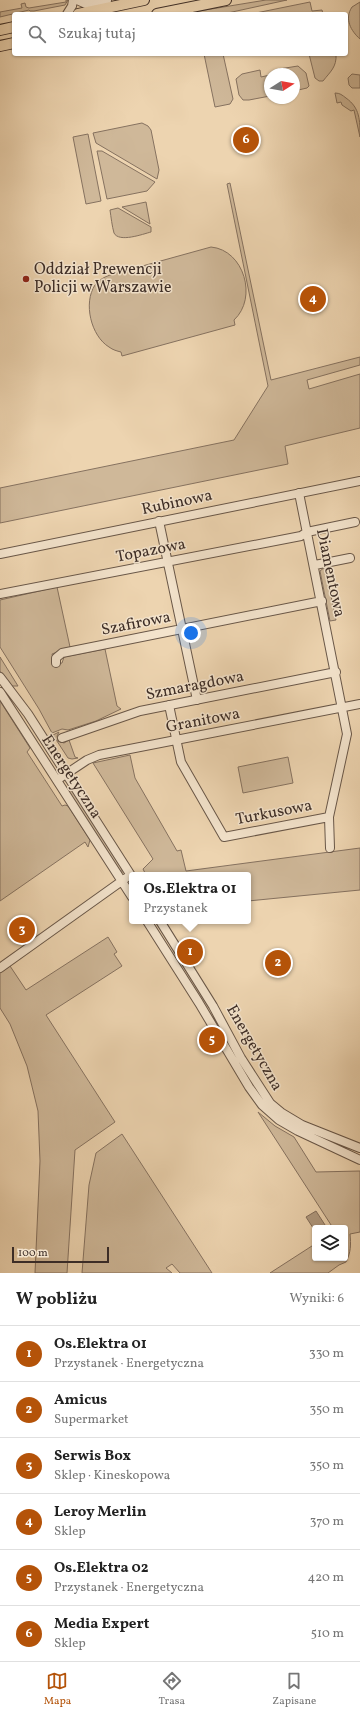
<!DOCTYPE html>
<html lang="pl">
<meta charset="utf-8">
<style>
:root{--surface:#fff;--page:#f6f6f6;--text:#222;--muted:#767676;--line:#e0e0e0;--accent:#b45309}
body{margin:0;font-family:Vollkorn,serif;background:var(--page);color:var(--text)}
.controls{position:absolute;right:12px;bottom:12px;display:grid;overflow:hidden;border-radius:4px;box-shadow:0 1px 3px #0004}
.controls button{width:36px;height:36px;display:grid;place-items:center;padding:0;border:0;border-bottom:1px solid var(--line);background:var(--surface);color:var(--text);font:20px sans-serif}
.compass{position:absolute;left:264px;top:68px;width:36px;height:36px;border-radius:50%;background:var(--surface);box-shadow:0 1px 3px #0004;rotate:79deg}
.scale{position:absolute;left:12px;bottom:10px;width:97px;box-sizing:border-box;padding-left:4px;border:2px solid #3d2d26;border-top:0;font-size:11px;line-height:14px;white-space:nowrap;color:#3d2d26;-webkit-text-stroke:3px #f3e3cc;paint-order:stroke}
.you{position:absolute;left:191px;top:633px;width:14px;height:14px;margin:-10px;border:3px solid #fff;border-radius:50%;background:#1a73e8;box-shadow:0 0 0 6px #1a73e833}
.badge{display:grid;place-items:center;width:26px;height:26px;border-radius:50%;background:var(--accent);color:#fff;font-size:13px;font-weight:700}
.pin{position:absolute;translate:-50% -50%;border:2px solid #fff;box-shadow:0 1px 4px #0006}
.popup{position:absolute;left:129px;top:872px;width:122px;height:52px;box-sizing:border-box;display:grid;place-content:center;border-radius:4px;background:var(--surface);filter:drop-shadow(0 1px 3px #0005);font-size:13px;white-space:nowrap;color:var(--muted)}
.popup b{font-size:15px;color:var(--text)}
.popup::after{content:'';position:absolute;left:50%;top:100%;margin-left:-8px;border:8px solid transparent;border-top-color:var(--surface)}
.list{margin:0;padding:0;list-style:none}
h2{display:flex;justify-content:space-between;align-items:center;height:52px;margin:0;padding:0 16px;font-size:17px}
h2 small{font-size:13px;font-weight:400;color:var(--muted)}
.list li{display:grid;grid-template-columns:26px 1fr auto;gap:12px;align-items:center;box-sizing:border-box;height:56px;padding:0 16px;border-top:1px solid var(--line)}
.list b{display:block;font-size:15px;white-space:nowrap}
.list p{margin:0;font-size:13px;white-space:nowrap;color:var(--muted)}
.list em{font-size:13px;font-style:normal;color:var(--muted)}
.icon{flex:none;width:22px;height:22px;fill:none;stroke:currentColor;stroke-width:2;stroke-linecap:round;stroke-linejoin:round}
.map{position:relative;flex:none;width:360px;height:1273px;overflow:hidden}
.search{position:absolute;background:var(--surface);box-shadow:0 1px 3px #0004;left:12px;right:12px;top:12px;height:44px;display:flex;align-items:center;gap:10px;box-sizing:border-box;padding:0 14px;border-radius:4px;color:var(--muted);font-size:15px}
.sheet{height:388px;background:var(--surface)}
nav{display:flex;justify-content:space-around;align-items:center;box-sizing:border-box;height:56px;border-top:1px solid var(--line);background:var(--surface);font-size:11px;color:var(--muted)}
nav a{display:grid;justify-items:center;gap:2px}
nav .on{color:var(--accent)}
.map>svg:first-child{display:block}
</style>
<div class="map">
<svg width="360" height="1273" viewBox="0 0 360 1273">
<rect width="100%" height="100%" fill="#edd4b0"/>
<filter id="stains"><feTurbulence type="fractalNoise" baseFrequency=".005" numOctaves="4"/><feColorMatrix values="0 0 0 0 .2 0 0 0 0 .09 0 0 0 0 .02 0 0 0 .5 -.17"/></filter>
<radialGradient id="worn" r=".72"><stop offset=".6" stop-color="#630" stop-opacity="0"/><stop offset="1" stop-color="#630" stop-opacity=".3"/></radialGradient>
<path fill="#cfb899" stroke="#867260" d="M66,0H68L65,5L34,11H30L29,10L0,17V12L22,8L21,4L25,3L26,7L29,8L66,2Z
M266,0H287L223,14H181Z
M310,2L312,11L322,10L323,14H251Z
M360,2V39C351,31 344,19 352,7Z
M204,54H223L233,99L230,104L215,107Z
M309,54H336C337,67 330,72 323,81H319L315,78Z
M298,66L306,73L309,86L307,88L294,91V74H276L279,69Z
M260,70L261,77L270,75V96L249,100H243L239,95L236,79L242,74Z
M352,74L360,75V88H352L349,85L348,78Z
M335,93C340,93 342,95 346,98C360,108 360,120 360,137L354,110L351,111L342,105L341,102L337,103Z
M142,123L148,126L151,130L159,170L157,179L96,143L93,133Z
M88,134L101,201L86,204L73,137Z
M97,151H102L155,182L147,191L107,199Z
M230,183L271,380L360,357V365L307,380L309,389L360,374V428L285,446L288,464L0,523V488L234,440L268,386L227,184Z
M146,202L150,224L122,207Z
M118,208L151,227V232C143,234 119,243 114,233C112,226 111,217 110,210Z
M211,247C244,250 258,298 234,320L235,325L122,356L121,352C117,351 113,350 109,347C91,336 83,303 95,285C99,280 104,277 110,275Z
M325,567L336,620L330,621L320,571Z
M57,587L70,647L52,654L55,665L62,663L64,657L105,649L117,706L121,709L96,721L68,730L62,729L52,733L39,709L0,647V600Z
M0,657L18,686H11L0,671Z
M0,701L30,748L27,752L62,806L65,805L68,806L90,840L88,847L85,842L0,901Z
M59,732L57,736L58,741L64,743L69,740L75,757L78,758L72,759L68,758L53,735Z
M130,755L135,778L177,851L181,850L186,871L360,848V890L248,901V875H146L143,869L153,859L93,763Z
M288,757L293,783L243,793L238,767Z
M72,790L122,866V873H121L68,792Z
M108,937L117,952L114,954L122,966L46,1015L115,1122L75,1150L67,1273H35L40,1161L38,1111L27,1066L10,1024L0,1008V973L10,966L26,990Z
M258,1112L275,1126L294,1137L316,1172L360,1171V1232L350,1234C351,1245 351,1252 346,1262L339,1265L328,1273H270L315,1244V1258H345V1228H333Z
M122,1134L212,1273H180L172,1264L166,1268L172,1273H82L89,1185L96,1153Z"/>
<path fill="#b19b81" stroke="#836f5d" d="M316,1211L327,1228H315V1231L306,1217Z"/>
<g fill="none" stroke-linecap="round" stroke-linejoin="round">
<defs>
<path id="minor" d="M77,0L86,4L107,0
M67,14L72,6L73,0
M299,493L347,734L329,817L330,848
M159,521L197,700
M0,554L360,481
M315,565L350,558
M0,594L301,536L307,532L355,522
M56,663V658L62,653L322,601
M0,677L28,714L132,877
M0,692L132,897
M169,705L181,762L224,837L329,817
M62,738L140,711L336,672
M57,780L87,760L99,755L360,704
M147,921L199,1003L249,1087L262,1105L279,1120L298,1131L360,1160
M160,921L213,1006L241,1058L270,1103L282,1113L302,1125L360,1148
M0,968L126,878"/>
<path id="major" d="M78,14L144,0
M157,14L226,0
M0,30L14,27
M0,46L14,43"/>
</defs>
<use href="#minor" stroke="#695748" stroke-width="10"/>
<use href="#major" stroke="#3d2d26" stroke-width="12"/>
<use href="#minor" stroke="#f3e3cc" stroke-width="8"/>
<use href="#major" stroke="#edd4b0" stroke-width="10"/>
</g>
<circle fill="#8f2418" stroke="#f3e3cc" stroke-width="1.5" cx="26" cy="279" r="4"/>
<g text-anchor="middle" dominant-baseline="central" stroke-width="3" stroke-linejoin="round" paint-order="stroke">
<g font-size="16" fill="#3d2d26" stroke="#f3e3cc" text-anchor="start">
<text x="34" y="270">Oddział Prewencji<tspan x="34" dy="18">Policji w Warszawie</tspan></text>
</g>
<g font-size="16" fill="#3d2d26" stroke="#f3e3cc">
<text transform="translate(177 503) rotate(-12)">Rubinowa</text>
<text transform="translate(151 551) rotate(-11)">Topazowa</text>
<text transform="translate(330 573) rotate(78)">Diamentowa</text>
<text transform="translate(136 624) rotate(-11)">Szafirowa</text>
<text transform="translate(195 686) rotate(-11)">Szmaragdowa</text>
<text transform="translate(203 721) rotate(-11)">Granitowa</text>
<text transform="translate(71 777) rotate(57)">Energetyczna</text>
<text transform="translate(274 813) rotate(-11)">Turkusowa</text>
<text transform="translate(254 1048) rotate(60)">Energetyczna</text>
</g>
</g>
<rect width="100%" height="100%" filter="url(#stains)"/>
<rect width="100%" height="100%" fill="url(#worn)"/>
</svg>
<div class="controls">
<button><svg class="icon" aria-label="layers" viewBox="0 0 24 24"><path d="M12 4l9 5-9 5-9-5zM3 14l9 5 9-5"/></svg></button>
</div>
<svg class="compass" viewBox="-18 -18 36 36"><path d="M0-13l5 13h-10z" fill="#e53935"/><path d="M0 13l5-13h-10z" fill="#767676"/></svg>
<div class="scale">100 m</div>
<div class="you"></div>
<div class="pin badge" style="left:190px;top:952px">1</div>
<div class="popup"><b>Os.Elektra 01</b>Przystanek</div>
<div class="pin badge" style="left:278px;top:963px">2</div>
<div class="pin badge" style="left:22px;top:930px">3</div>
<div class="pin badge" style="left:313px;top:299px">4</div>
<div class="pin badge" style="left:212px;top:1040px">5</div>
<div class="pin badge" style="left:246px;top:140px">6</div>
<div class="search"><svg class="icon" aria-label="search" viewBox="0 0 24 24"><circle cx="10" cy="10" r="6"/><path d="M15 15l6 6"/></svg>Szukaj tutaj</div>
</div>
<section class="sheet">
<h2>W pobliżu<small>Wyniki: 6</small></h2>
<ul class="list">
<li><span class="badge">1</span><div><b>Os.Elektra 01</b><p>Przystanek · Energetyczna</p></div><em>330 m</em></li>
<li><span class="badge">2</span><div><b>Amicus</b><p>Supermarket</p></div><em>350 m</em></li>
<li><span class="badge">3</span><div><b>Serwis Box</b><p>Sklep · Kineskopowa</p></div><em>350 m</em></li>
<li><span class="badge">4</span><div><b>Leroy Merlin</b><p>Sklep</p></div><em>370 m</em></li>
<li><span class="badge">5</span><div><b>Os.Elektra 02</b><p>Przystanek · Energetyczna</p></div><em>420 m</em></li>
<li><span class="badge">6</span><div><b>Media Expert</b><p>Sklep</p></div><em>510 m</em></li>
</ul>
</section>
<nav>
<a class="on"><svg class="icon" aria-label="map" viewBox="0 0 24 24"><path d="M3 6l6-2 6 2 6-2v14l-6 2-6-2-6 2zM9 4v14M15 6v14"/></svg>Mapa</a>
<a><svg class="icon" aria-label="directions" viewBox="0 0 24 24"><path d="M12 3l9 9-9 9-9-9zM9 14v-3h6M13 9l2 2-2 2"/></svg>Trasa</a>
<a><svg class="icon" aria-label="saved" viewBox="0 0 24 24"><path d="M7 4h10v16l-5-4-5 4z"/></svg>Zapisane</a>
</nav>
